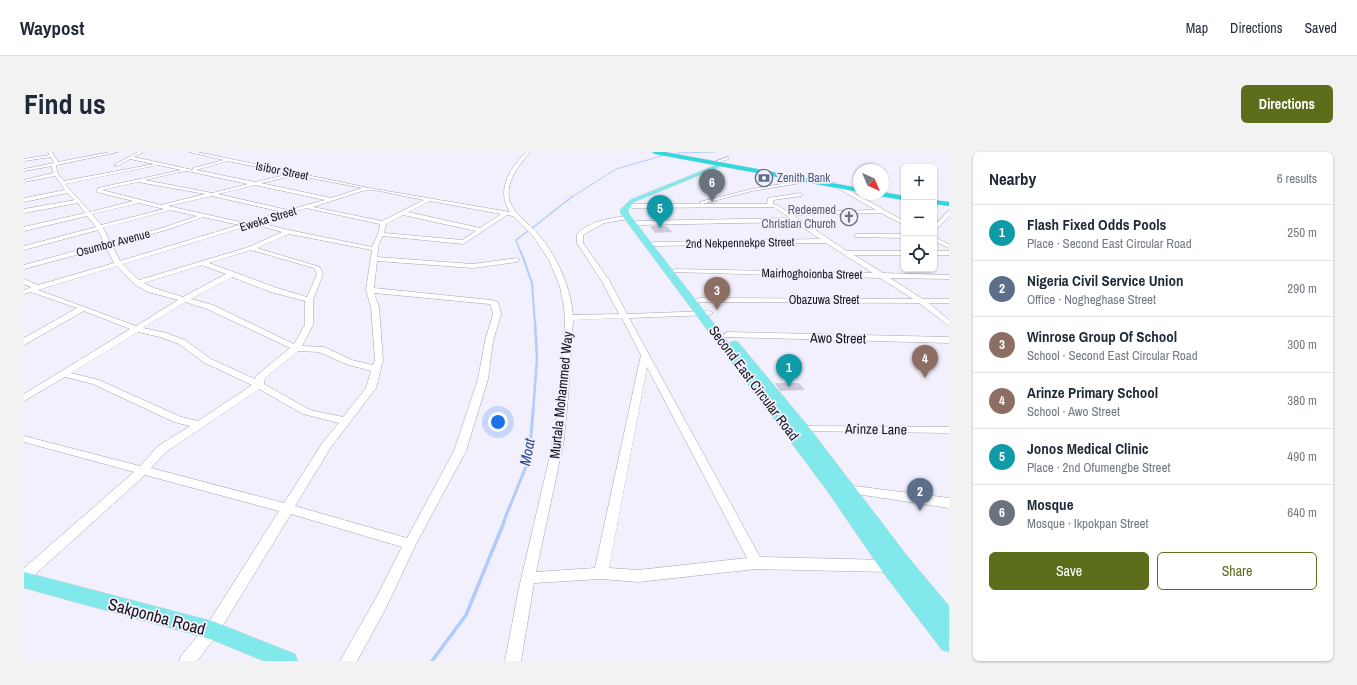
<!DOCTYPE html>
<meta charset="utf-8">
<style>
:root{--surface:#fff;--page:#f2f2f3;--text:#1f2937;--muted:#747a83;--line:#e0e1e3;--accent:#5c6e1b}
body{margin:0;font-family:"Archivo Narrow",sans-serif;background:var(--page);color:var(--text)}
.controls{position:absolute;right:12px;top:12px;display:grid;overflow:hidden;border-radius:6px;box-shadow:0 1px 3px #0004}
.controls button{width:36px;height:36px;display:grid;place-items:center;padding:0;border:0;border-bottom:1px solid var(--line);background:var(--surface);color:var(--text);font:20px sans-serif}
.compass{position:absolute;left:829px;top:12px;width:36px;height:36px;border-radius:50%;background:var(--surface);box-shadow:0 1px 3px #0004;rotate:136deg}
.you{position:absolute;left:474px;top:270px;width:14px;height:14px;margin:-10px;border:3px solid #fff;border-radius:50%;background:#1a73e8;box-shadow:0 0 0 6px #1a73e833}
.badge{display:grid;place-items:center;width:26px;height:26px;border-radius:50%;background:var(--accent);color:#fff;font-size:13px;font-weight:700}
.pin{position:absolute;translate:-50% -33px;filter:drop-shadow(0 1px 2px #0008)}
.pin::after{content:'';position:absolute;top:21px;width:14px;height:12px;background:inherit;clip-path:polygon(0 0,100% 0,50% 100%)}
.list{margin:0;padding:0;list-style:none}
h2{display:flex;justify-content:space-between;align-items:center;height:52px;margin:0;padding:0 16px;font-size:17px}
h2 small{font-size:13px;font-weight:400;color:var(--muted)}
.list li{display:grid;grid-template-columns:26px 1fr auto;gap:12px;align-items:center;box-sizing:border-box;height:56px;padding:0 16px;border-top:1px solid var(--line)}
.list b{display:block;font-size:15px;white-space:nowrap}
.list p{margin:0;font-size:13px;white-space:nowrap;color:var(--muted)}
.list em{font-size:13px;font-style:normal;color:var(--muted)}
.actions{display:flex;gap:8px;padding:12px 16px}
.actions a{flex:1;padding:9px 0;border:1px solid var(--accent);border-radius:6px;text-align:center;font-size:14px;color:var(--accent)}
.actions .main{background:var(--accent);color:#fff}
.icon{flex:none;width:22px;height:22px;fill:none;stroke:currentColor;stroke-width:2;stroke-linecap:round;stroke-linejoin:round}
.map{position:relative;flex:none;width:925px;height:509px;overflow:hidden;border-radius:6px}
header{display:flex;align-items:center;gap:24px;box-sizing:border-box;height:56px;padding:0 20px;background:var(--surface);border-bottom:1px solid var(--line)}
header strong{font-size:19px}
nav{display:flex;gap:22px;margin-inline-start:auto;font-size:14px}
.intro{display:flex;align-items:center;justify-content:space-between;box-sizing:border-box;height:96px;padding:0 24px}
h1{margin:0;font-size:28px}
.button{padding:10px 18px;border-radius:6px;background:var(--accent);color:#fff;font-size:14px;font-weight:700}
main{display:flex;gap:24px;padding:0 24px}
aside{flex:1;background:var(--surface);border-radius:6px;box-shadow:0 1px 3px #0004}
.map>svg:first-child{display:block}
</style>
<header>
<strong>Waypost</strong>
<nav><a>Map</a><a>Directions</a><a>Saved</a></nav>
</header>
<div class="intro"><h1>Find us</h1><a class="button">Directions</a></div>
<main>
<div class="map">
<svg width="925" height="509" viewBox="0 0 925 509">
<rect width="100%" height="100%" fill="#f3f0fe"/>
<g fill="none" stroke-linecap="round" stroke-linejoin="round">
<path stroke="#b1cbfd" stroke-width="1" d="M653,1L690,0
M548,45L592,17L641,3"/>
<path stroke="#b1cbfd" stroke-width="1.5" d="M507,77L549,44
M497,101L492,88L504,79"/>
<path stroke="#b1cbfd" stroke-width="2" d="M497,100L508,131L511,172"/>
<path stroke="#b1cbfd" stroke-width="2.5" d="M509,260L513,207L511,171"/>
<path stroke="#b1cbfd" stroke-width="3" d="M479,371L505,307L509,259"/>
<path stroke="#b1cbfd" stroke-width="3.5" d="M408,509L442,463L480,370"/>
</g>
<path fill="#cfcbdc" d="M626,74H643L648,80L631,81Z
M751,231H775L781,238L756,239Z"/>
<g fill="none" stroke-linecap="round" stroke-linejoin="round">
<defs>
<path id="minor" d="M24,0H28L34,10L86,0H94L33,13L32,15L34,22L40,29L130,12L106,7L94,14L90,13L114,0H119L110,5L169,18V16L200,8L165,0H173L345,36L486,60C472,39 485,17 502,0H506C496,12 482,29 485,46C488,62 505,71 515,83C534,106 546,134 549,163L595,162L577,128L553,91V82C566,69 586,66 603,64L606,66L605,67L580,71L559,83V91L585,128L603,162L685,159L689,161L685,163L605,166L736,405L864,408L869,410L871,414L869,418L864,420L732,417L614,430L577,427L510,431L497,509H481L495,436L527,299L534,257L541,170L540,154L536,135L525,108L509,84L489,64L483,63L439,92L359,84L355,91L353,105L449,112L493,106L496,108L493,110L449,116L353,109L350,136L467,148L474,150L477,162L469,189L464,227L442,299L392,392L362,456L333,509H316L352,446L378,395L267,362L193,483L173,509H155L157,504L183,473L255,359L121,323L5,428L0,430V416L110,320L0,290V284L116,314L134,294L166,274L150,270L69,232L41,225L0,249V242L106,177L60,159L0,193V186L53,156L7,140L0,142V138L7,135L0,132V127L14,133L90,111L82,95L0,117V113L80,91L74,78L0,98V94L72,75L63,64L0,79V75L61,61L54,51L0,61V57L51,48L43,41L0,50V46L41,38L31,24L0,30V28L29,21L28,14L0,19V17L30,11L27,5L0,9V7L26,3ZM204,9L266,22L231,30L172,18ZM134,13L157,18L74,36L73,40L109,49L66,60L41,32ZM161,19H163L224,32L188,41L121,28ZM266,22L338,36L307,46L237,31L268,24ZM114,30L181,42L137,53L78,38ZM231,33L301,48L264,58L194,42ZM350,38L400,48L358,69L289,55L338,39ZM188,44L258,60L221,71L144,54ZM406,49L477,62L456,76L384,60ZM115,51L140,57L77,73L68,62ZM282,56L356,72L354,82L348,95L265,78L236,71ZM146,58L173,64L138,76L86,90L79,76ZM379,63L452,79L438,88L360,81L362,72ZM179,65L215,73L96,109L88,93L142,78ZM230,72L258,80L225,95L115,128L99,112ZM265,82L348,98L342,138L347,155L351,208L349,213L328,208L300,195L278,194L289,173V148L299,122L296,115L233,96ZM227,98L290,116L293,122L283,145L253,136L185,111ZM178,113L202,122L159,145L130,136L120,131ZM93,114L111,133L124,140L154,148L112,174L14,138ZM208,125L247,140L281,149V173L270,192L189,153L167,147ZM350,141L465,152L467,153L469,162L461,189L454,227L430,299L383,386L271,354L307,295L352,236L359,208L355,155ZM161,150L183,157L266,196L233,223L231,227L187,207L161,188L142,181L119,176ZM598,166L617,203L571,416L512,420L540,288L544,246L549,168ZM114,180L136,185L155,192L181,211L228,233L174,269L157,265L75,228L47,221ZM274,199L295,200L322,212L347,219L342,236L319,265L286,258L240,232L241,226ZM623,215L723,406L614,418L585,416ZM235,237L279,262L315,271L299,290L260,351L127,316L142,300Z
M704,5L705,7L692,11L690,10Z
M781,28L783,30L728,39L678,52L675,50L728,37Z
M808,31H812L880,69V73L857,61L769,63L823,99H880V103H830L859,121L925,123V127L866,126L899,147H925V151H905L925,168V174L895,151L672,150L671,148L675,146L889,147L856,126L649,120V118L651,117L849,121L802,91L630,94L627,92L630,90L796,87L771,70L613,73L610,71L613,69L766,66L750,55L608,56L605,54L608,52H743L744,46L776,41L778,42V44L749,48V52L753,53L764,60L852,58L808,33Z
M925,58V64L910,80V74Z
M833,82H880V86L831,85V83Z
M910,85L925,92V96L910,89Z
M910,99H925V103H910Z
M703,180L925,185V191L700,185L699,183Z
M779,274L925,275V281L775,279L774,277L775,275Z
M823,333L925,346V356L819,340L817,337L819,334Z"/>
<path id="major" d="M695,12L700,13L610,50L604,58L605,62L705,191L710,189L714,190L784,274L884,405L925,454V500L918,498L858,419L804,340L597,62L596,58L606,48Z
M0,420L188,469L271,502L274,509H240L186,487L0,436Z"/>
<path id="highway" d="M628,0H641L835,36V40L631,2Z
M859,40L880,44V48L855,44L851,42H859Z
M910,48L925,50V54L910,52Z"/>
</defs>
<use href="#minor" stroke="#a6a2b3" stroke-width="1"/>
<use href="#major" stroke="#d5d5d6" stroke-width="1"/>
<use href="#highway" stroke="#d5d5d6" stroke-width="1"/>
<use href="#minor" fill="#fff" fill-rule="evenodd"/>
<use href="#major" fill="#81e8ec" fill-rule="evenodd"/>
<use href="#highway" fill="#2dd8df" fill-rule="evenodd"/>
</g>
<defs>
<symbol id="bank-ring" viewBox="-11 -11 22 22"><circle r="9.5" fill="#f3f0fe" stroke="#5c6f8a" stroke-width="1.5"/><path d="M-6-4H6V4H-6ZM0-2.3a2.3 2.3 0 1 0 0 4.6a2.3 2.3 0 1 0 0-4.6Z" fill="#5c6f8a"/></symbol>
<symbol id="church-ring" viewBox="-11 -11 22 22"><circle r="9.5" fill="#f3f0fe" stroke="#6b7280" stroke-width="1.5"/><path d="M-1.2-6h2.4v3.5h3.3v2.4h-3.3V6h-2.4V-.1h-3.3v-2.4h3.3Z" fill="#6b7280"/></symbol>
</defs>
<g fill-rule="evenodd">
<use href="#bank-ring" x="730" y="16" width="20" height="20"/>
<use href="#church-ring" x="815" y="55" width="20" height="20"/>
</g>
<g text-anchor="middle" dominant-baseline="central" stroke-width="3.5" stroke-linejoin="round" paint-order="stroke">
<g font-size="12" fill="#17161c" stroke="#f3f0fe">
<text transform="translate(258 19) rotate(11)">Isibor Street</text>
<text transform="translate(244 67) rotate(-17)">Eweka Street</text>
<text transform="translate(89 91) rotate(-15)">Osumbor Avenue</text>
<text transform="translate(716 91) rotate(-1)">2nd Nekpennekpe Street</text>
<text transform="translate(788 122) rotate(1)">Mairhoghoionba Street</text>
<text x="800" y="148">Obazuwa Street</text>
</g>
<g font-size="12" fill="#4e5e75" stroke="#f3f0fe" text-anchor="start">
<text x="753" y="26">Zenith Bank</text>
</g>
<g font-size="12" fill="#5b616d" stroke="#f3f0fe" text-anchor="end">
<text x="812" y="58">Redeemed<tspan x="812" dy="14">Christian Church</tspan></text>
</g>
<g font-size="14" fill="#17161c" stroke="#f3f0fe">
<text transform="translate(814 186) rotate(1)">Awo Street</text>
<text transform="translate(730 231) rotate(53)">Second East Circular Road</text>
<text transform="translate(537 243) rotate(-84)">Murtala Mohammed Way</text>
<text transform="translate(852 277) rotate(1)">Arinze Lane</text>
</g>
<g font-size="15" font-style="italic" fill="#284991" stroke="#f3f0fe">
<text transform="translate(503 300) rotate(-79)">Moat</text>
</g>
<g font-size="17" fill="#17161c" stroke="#f3f0fe">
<text transform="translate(133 464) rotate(15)">Sakponba Road</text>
</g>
</g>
</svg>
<div class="controls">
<button>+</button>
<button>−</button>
<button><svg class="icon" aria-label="locate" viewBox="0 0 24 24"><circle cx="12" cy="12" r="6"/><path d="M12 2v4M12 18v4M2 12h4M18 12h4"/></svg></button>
</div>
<svg class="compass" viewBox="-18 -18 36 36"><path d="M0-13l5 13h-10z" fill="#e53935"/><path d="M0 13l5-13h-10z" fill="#747a83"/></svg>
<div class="you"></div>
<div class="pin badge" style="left:765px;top:235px;background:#0f9aa8">1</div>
<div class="pin badge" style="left:896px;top:359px;background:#5c6f8a">2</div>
<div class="pin badge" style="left:693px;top:158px;background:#8d6e63">3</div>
<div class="pin badge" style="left:901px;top:226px;background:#8d6e63">4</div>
<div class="pin badge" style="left:636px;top:76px;background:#0f9aa8">5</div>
<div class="pin badge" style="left:688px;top:50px;background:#6b7280">6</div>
</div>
<aside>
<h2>Nearby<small>6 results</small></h2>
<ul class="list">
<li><span class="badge" style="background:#0f9aa8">1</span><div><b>Flash Fixed Odds Pools</b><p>Place · Second East Circular Road</p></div><em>250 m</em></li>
<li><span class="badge" style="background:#5c6f8a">2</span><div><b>Nigeria Civil Service Union</b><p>Office · Nogheghase Street</p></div><em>290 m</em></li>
<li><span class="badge" style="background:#8d6e63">3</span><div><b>Winrose Group Of School</b><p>School · Second East Circular Road</p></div><em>300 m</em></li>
<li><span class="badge" style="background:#8d6e63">4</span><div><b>Arinze Primary School</b><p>School · Awo Street</p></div><em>380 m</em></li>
<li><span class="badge" style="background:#0f9aa8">5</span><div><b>Jonos Medical Clinic</b><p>Place · 2nd Ofumengbe Street</p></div><em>490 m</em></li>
<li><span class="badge" style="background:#6b7280">6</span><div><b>Mosque</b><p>Mosque · Ikpokpan Street</p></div><em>640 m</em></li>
</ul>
<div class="actions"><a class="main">Save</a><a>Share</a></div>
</aside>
</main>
